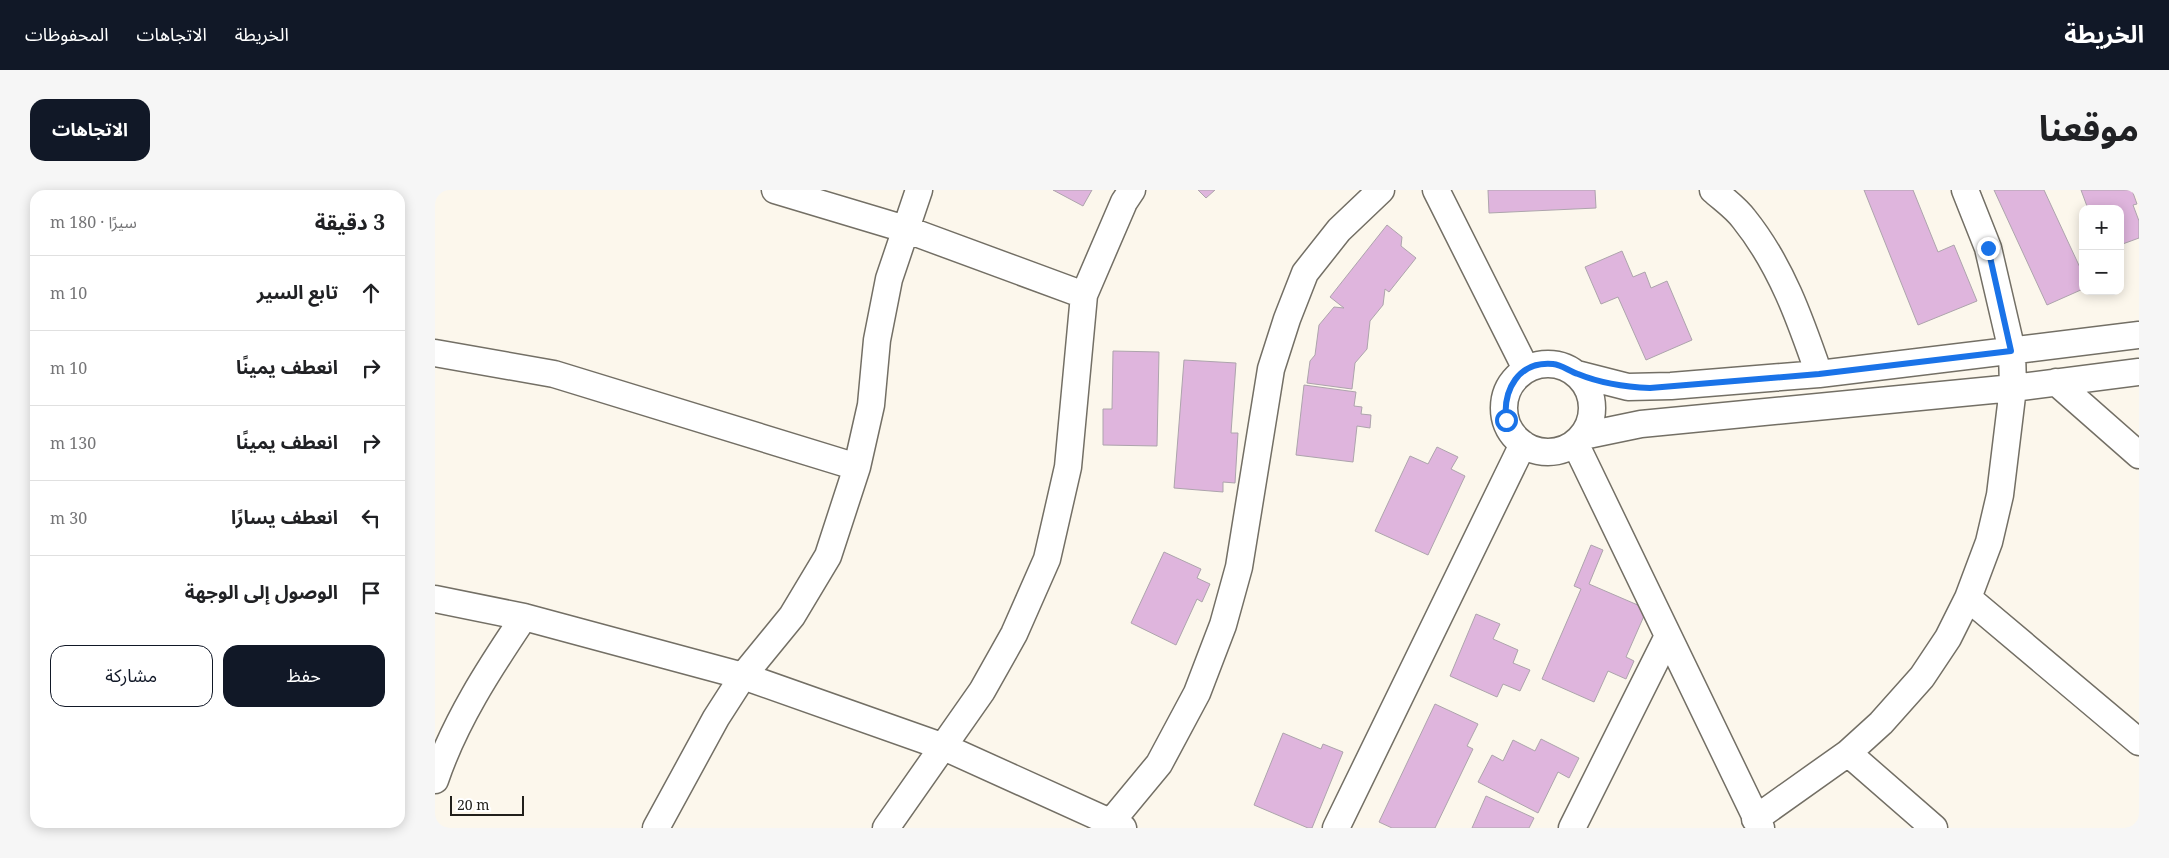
<!DOCTYPE html>
<html lang="ar">
<meta charset="utf-8">
<style>
:root{--surface:#fff;--page:#f6f6f6;--text:#202124;--muted:#757577;--line:#e0e0e0;--accent:#111827}
body{margin:0;font-family:"Noto Serif","Noto Sans Arabic",serif;background:var(--page);color:var(--text);direction:rtl}
.controls{position:absolute;right:15px;top:15px;display:grid;overflow:hidden;border-radius:10px;box-shadow:0 2px 12px #0003}
.controls button{width:45px;height:45px;display:grid;place-items:center;padding:0;border:0;border-bottom:1px solid var(--line);background:var(--surface);color:var(--text);font:25px sans-serif}
.scale{position:absolute;left:15px;bottom:12px;width:74px;box-sizing:border-box;padding-left:5px;border:2px solid #211f1b;border-top:0;font-size:14px;line-height:18px;white-space:nowrap;color:#211f1b;-webkit-text-stroke:4px #fff;paint-order:stroke}
.stop{position:absolute;width:15px;height:15px;margin:-11px;border:4px solid #1a73e8;border-radius:50%;background:#fff}
.stop.end{background:#1a73e8;border-color:#fff;box-shadow:0 1px 5px #0008}
.list{margin:0;padding:0;list-style:none}
h2{display:flex;justify-content:space-between;align-items:center;height:65px;margin:0;padding:0 20px;font-size:21px}
h2 small{font-size:16px;font-weight:400;color:var(--muted)}
.list li{display:grid;grid-template-columns:32px 1fr auto;gap:15px;align-items:center;box-sizing:border-box;height:75px;padding:0 20px;border-top:1px solid var(--line)}
.list b{display:block;font-size:19px;white-space:nowrap}
.list em{font-size:16px;font-style:normal;color:var(--muted)}
.actions{display:flex;gap:10px;padding:15px 20px}
.actions a{flex:1;padding:11px 0;border:1px solid var(--accent);border-radius:15px;text-align:center;font-size:18px;color:var(--accent)}
.actions .main{background:var(--accent);color:#fff}
.icon{flex:none;width:28px;height:28px;fill:none;stroke:currentColor;stroke-width:2;stroke-linecap:round;stroke-linejoin:round}
.map{position:relative;flex:none;width:1704px;height:638px;overflow:hidden;direction:ltr;border-radius:15px}
header{display:flex;align-items:center;gap:30px;box-sizing:border-box;height:70px;padding:0 25px;background:var(--accent);color:#fff}
header strong{font-size:24px}
nav{display:flex;gap:28px;margin-inline-start:auto;font-size:18px}
.intro{display:flex;align-items:center;justify-content:space-between;box-sizing:border-box;height:120px;padding:0 30px}
h1{margin:0;font-size:35px}
.button{padding:12px 22px;border-radius:15px;background:var(--accent);color:#fff;font-size:18px;font-weight:700}
main{display:flex;gap:30px;padding:0 30px}
aside{flex:1;background:var(--surface);border-radius:15px;box-shadow:0 2px 12px #0003}
.map>svg:first-child{display:block}
</style>
<header>
<strong>الخريطة</strong>
<nav><a>الخريطة</a><a>الاتجاهات</a><a>المحفوظات</a></nav>
</header>
<div class="intro"><h1>موقعنا</h1><a class="button">الاتجاهات</a></div>
<main>
<div class="map">
<svg width="1704" height="638" viewBox="0 0 1704 638">
<rect width="100%" height="100%" fill="#fcf7ec"/>
<path fill="#dfb5dd" stroke="#ada4ac" d="M618,0H657L648,16Z
M763,0H780L771,8Z
M1053,0H1160L1161,18L1054,23Z
M1429,0H1478L1503,62L1519,55L1542,111L1483,135Z
M1559,0H1609L1648,84V99L1612,115Z
M1646,0H1697L1702,14L1698,15L1704,31V48L1685,55V19H1653Z
M952,35L967,47L966,56L981,68L954,102L950,99L948,115L935,131L932,159L920,173L917,199L872,193L875,171L880,165L884,135L899,117L909,118L895,107Z
M1187,61L1198,87L1210,82L1216,98L1232,91L1257,150L1211,170L1183,107L1166,114L1150,77Z
M678,161L724,162L722,256L668,255V219H677Z
M749,170L801,173L796,243H803L800,293L788,292V302L739,298Z
M869,195L921,202L919,216L927,217L926,224L936,225L935,238L922,236L918,272L861,265Z
M1002,257L1023,267L1016,279L1030,286L993,365L940,341L975,266L993,274Z
M1156,355L1168,360L1154,394L1212,419L1191,467L1199,471L1191,489L1173,481L1159,512L1107,489L1146,399L1139,396Z
M729,362L766,379L762,388L775,394L767,412L762,409L741,455L696,433Z
M1041,424L1065,434L1058,449L1083,460L1078,473L1095,480L1085,501L1068,494L1062,507L1015,486Z
M1000,514L1043,534L1032,556L1038,559L1000,638H957L944,632Z
M848,543L886,559L888,554L908,562L877,638H873L819,615Z
M1106,549L1144,568L1134,588L1123,582L1103,623L1043,592L1057,565L1068,571L1078,550L1100,561Z
M1051,606L1099,628L1094,638H1037Z"/>
<g fill="none" stroke-linecap="round" stroke-linejoin="round">
<defs>
<path id="minor" d="M340,0L470,39L649,105
M1001,0L1091,179
M1278,0C1288,9 1301,18 1309,29C1346,75 1365,129 1384,184
M0,163L119,184L422,277
M1069 218a44 44 0 1 1 88 0a44 44 0 1 1-88 0Z
M1142,184L1193,197L1236,196L1384,184L1704,145
M1621,192L1704,265
M1148,246L1206,234L1578,198L1704,182
M1140,253L1326,638
M1533,408L1704,552
M0,409L89,427L308,486L509,557L688,638
M1413,563L1499,638
M0,590C20,531 54,479 89,427
M1320,629L1413,563L1446,533L1487,487L1513,448L1533,408L1554,352L1565,305L1578,198L1577,161L1553,58L1530,0
M221,638L281,528L308,486L357,426L393,366L422,277L436,215L442,150L454,89L484,0
M451,638L547,501L579,444L612,369L633,277L649,105L689,12L697,0
M671,638L724,574L762,503L788,435L804,377L836,179L852,129L870,83L904,40L946,0
M901,638L1088,254
M1137,638L1233,446"/>
</defs>
<use href="#minor" stroke="#736f65" stroke-width="29"/>
<use href="#minor" stroke="#fff" stroke-width="26"/>
</g>
<g fill="none" stroke-linecap="round" stroke-linejoin="round">
<path stroke="#1a73e8" stroke-width="6" d="M1071,230C1068,200 1083,171 1118,174C1127,175 1134,181 1143,184C1165,193 1190,197 1215,198L1384,184L1576,161L1553,58"/>
</g>
</svg>
<div class="controls">
<button>+</button>
<button>−</button>
</div>
<div class="scale">20 m</div>
<div class="stop" style="left:1071px;top:230px"></div>
<div class="stop end" style="left:1553px;top:58px"></div>
</div>
<aside>
<h2>3 دقيقة<small>سيرًا · 180 m</small></h2>
<ul class="list">
<li><svg class="icon" aria-label="ahead" viewBox="0 0 24 24"><path d="M12 20V5M6 11l6-6 6 6"/></svg><div><b>تابع السير</b></div><em>10 m</em></li>
<li><svg class="icon" aria-label="right" viewBox="0 0 24 24"><path d="M7 20v-9h11M14 6l5 5-5 5"/></svg><div><b>انعطف يمينًا</b></div><em>10 m</em></li>
<li><svg class="icon" aria-label="right" viewBox="0 0 24 24"><path d="M7 20v-9h11M14 6l5 5-5 5"/></svg><div><b>انعطف يمينًا</b></div><em>130 m</em></li>
<li><svg class="icon" aria-label="left" viewBox="0 0 24 24"><path d="M17 20v-9H6M10 6l-5 5 5 5"/></svg><div><b>انعطف يسارًا</b></div><em>30 m</em></li>
<li><svg class="icon" aria-label="arrive" viewBox="0 0 24 24"><path d="M6 21V4h12l-3 4 3 4H6"/></svg><div><b>الوصول إلى الوجهة</b></div></li>
</ul>
<div class="actions"><a class="main">حفظ</a><a>مشاركة</a></div>
</aside>
</main>
